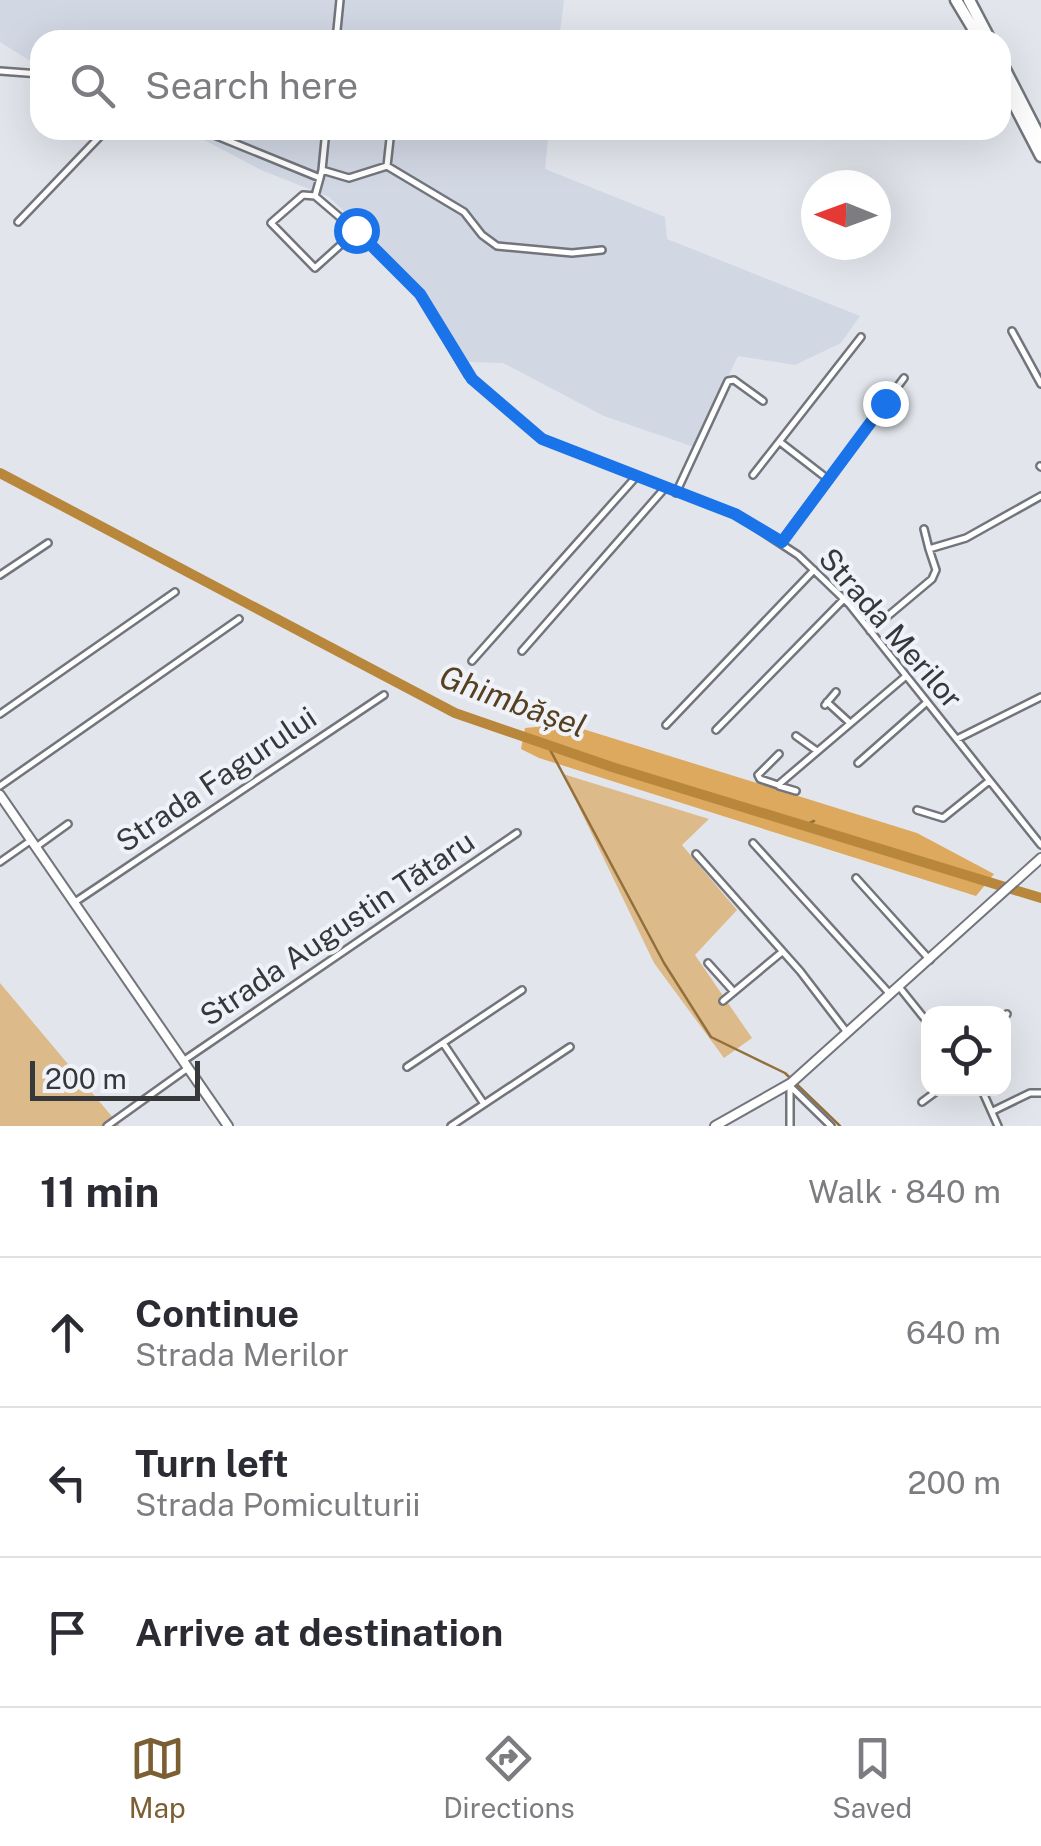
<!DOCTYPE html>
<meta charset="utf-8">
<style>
:root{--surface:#fff;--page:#f7f7f7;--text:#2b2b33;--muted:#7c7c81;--line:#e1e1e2;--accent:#7c5e33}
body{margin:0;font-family:"Public Sans",sans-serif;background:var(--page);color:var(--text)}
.controls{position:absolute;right:30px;bottom:30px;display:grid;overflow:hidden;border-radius:20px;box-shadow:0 10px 40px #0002}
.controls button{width:90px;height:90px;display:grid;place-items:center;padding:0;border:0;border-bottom:2px solid var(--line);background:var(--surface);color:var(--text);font:50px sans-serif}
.compass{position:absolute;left:801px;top:170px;width:90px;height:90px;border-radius:50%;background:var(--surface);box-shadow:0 10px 40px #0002;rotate:271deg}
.scale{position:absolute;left:30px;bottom:25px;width:170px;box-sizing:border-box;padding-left:10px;border:5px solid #36383a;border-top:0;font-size:28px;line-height:35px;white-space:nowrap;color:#36383a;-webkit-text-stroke:8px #eff3f9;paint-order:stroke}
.stop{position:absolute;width:30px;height:30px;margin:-22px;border:8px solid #1a73e8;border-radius:50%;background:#fff}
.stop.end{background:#1a73e8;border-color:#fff;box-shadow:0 2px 10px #0008}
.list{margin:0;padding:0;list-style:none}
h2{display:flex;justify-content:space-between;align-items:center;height:130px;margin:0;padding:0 40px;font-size:42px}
h2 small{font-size:32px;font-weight:400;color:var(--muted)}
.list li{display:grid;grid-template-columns:65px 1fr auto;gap:30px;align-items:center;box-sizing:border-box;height:150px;padding:0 40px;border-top:2px solid var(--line)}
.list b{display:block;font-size:38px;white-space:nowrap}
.list p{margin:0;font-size:32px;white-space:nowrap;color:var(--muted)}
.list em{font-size:32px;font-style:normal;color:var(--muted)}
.icon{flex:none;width:55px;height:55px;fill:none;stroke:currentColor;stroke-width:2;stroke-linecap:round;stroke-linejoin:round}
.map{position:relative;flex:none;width:1041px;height:1126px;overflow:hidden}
.search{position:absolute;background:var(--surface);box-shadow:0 10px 40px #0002;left:30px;right:30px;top:30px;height:110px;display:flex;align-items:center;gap:25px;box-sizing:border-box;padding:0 35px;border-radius:30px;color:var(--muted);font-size:38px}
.sheet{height:580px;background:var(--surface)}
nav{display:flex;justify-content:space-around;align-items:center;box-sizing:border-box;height:140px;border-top:2px solid var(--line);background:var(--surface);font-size:28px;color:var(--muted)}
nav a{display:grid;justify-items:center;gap:5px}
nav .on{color:var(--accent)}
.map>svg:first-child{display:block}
</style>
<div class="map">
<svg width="1041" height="1126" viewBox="0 0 1041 1126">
<rect width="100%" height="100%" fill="#e2e6ec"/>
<path fill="#d1d7e3" d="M0,0H564L559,40H40V67L0,42Z
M185,130H549L545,169L665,217L667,239L860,316L841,343L795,365L738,356L694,447L604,416L503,363L469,362L398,264L329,197L261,170Z"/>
<path fill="#ddba8a" d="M563,774L709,819L682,845L737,910L695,955L752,1038L724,1058L654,963Z
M0,983L120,1126H0Z"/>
<path fill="#dda95e" d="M567,724L917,833L994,874L976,896L539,758L521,749L525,728Z"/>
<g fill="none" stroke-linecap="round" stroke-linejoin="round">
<path stroke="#926f3b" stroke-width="2.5" d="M547,744L664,963L711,1037L785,1073L840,1126
M803,826L814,821"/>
<path stroke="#b9873b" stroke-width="10" d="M0,473L455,713L612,767L1041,898"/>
<defs>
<path id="street" d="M336,40L340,0
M0,71L40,74
M202,130L320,178L315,196L356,231
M387,166L391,130
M322,170L326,130
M320,178L322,170L349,178L387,166L464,212L482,235L497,246L572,253L602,250
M315,196L303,195L271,223L315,268L356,231L420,294L468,375L542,439L735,514L798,555L849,604L1041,845
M18,222L106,130
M1012,331L1041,384
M780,442L829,480
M1040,466L1041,467
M753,475L861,337
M676,493L728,381L734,380L763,401
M924,529L929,549
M781,542L904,378
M0,575L48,543
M870,631L932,579L936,570L929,549L966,538L1041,496
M522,651L664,489
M472,661L635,478
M827,702L850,723
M825,705L836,692
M0,714L175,592
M666,725L814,570
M716,730L843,600
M796,736L817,751
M957,739L1041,697
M779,754L758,775L760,779L778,785L906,676
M858,763L927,702
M0,786L239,619
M779,786L796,791
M917,810L943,818L989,781
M753,843L889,993
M36,847L68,824
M696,854L800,971L846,1031
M0,862L30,841
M856,878L930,960
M75,902L384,695
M708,963L734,992
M900,988L928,1023
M723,1001L782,952
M1004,1017L1007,1014
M443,1043L484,1104
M183,1061L517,833
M407,1067L522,990
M789,1085L831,1126
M790,1088V1126
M981,1088L998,1126
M922,1102L941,1088
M993,1111L1030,1093H1041
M107,1126L188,1068
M451,1126L570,1047"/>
<path id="secondary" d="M0,795L228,1126
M715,1126L791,1083L1041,858"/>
<path id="highway" d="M956,0L980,40
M969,0L990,40
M1001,62L1041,140
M1001,79L1041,156"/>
</defs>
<use href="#street" stroke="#72757b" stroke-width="10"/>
<use href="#secondary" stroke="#72757b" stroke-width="12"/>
<use href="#highway" stroke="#72757b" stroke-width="15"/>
<use href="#street" stroke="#fff" stroke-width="5"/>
<use href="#secondary" stroke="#fff" stroke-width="8"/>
<use href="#highway" stroke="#fff" stroke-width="10"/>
</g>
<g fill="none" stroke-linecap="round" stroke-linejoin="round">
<path stroke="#1a73e8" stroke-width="12" d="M356,230L420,294L472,379L542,439L735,514L782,542L885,403"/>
</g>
<g text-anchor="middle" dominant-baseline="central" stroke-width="8" stroke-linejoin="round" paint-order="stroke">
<g font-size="30" fill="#36383a" stroke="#eff3f9">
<text transform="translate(891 628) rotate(49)">Strada Merilor</text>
<text transform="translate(216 779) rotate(-34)">Strada Fagurului</text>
<text transform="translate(337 928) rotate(-34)">Strada Augustin Tătaru</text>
</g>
<g font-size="32" font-style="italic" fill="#574020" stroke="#eff3f9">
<text transform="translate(513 701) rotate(20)">Ghimbășel</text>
</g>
</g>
</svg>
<div class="controls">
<button><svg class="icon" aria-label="locate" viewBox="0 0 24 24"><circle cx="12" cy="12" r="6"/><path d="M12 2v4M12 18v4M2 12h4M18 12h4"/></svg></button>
</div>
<svg class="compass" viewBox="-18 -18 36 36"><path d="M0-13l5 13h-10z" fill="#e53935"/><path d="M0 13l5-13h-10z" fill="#7c7c81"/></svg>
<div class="scale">200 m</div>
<div class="stop" style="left:356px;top:230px"></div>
<div class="stop end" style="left:885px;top:403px"></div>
<div class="search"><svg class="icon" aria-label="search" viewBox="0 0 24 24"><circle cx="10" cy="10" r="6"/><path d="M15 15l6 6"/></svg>Search here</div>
</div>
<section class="sheet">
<h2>11 min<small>Walk · 840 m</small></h2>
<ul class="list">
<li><svg class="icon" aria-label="ahead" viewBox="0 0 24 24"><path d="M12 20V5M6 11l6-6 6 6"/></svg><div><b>Continue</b><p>Strada Merilor</p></div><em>640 m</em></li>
<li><svg class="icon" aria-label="left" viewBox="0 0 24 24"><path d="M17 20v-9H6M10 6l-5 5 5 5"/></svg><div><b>Turn left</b><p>Strada Pomiculturii</p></div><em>200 m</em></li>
<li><svg class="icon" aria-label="arrive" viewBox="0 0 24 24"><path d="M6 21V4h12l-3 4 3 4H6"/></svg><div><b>Arrive at destination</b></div></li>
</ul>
</section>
<nav>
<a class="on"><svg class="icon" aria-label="map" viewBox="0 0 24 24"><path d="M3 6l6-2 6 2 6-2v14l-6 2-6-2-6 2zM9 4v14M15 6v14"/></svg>Map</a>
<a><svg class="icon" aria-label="directions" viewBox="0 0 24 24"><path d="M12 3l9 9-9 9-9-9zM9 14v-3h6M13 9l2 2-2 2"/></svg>Directions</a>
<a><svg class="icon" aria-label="saved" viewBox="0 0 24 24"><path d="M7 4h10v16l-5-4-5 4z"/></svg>Saved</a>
</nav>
